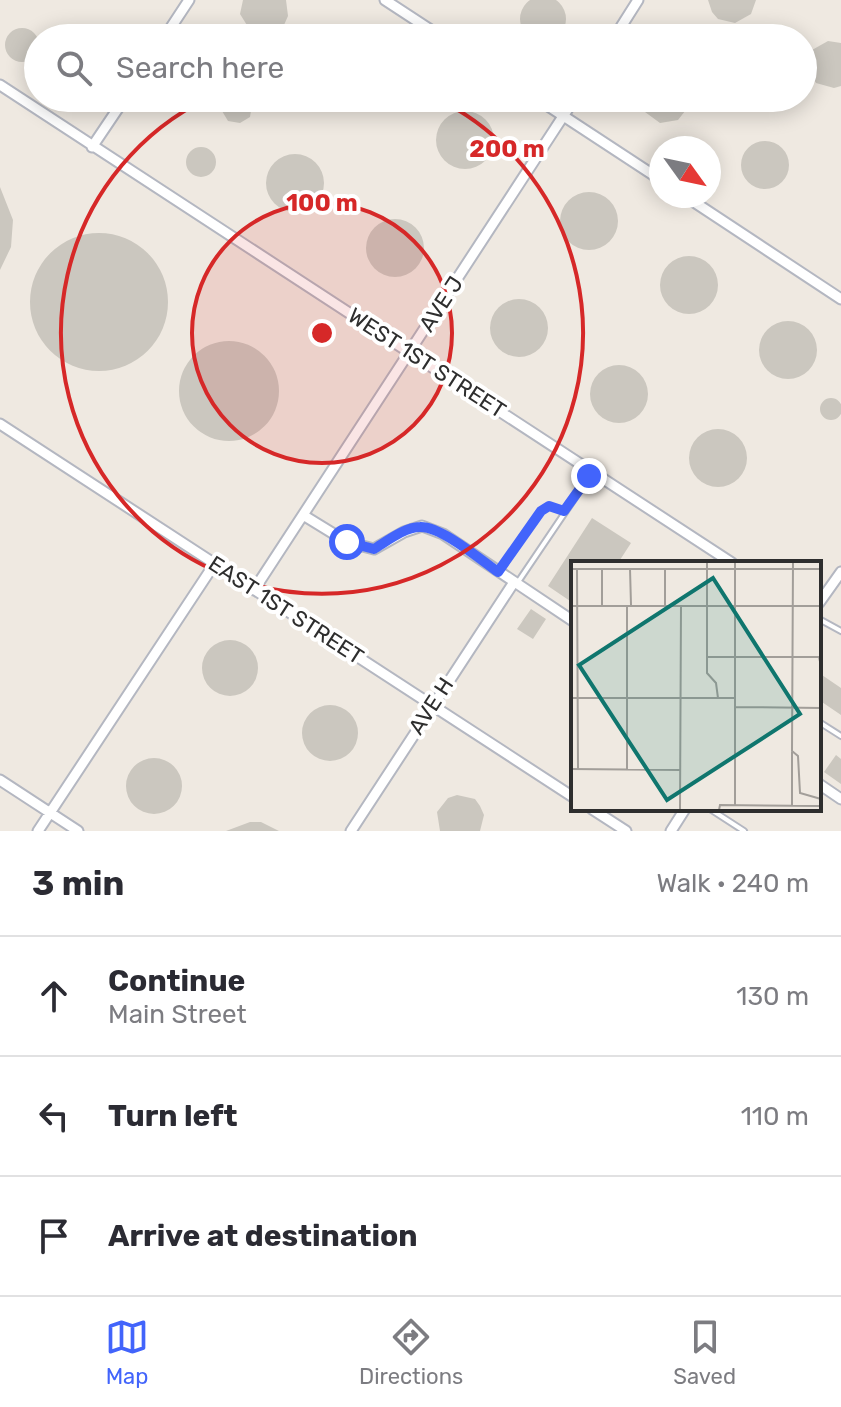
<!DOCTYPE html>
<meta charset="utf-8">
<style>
:root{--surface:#fff;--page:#f2f2f3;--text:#2b2b33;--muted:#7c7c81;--line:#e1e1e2;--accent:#4264fb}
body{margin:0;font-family:Rubik,sans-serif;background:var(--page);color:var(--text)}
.compass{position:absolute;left:649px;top:136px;width:72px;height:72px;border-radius:50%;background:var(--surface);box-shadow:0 4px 20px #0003;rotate:123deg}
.stop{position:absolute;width:24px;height:24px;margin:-18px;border:6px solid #4264fb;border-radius:50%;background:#fff}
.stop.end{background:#4264fb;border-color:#fff;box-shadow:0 2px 8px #0008}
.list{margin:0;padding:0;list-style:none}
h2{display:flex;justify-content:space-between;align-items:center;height:104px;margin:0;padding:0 32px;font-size:34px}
h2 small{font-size:26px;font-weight:400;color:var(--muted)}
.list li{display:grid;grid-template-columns:52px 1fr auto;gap:24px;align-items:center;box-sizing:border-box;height:120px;padding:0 32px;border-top:2px solid var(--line)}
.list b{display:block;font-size:30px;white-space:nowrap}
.list p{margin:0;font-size:26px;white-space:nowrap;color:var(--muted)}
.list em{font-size:26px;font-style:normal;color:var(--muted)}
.icon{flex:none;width:44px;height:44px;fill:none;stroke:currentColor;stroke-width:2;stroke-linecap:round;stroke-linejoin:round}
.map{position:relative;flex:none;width:841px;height:831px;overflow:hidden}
.search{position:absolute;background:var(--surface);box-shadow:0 4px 20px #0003;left:24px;right:24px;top:24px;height:88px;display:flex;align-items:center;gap:20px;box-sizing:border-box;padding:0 28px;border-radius:44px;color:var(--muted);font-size:30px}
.sheet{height:464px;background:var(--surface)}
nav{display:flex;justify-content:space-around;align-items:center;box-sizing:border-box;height:112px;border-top:2px solid var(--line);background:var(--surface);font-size:22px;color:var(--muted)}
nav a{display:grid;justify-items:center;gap:4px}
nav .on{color:var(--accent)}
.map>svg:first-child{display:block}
</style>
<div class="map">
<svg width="841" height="831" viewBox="0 0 841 831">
<rect width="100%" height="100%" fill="#efe9e1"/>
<path fill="#cbc7bf" d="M520 19a23 23 0 1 1 46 0a23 23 0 1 1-46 0Z
M243,0H286L288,16L284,25L268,35L250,30L240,14Z
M708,0H756L751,14L735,23L718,19L712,12Z
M5 45a17 17 0 1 1 34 0a17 17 0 1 1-34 0Z
M828,41L841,43V86L834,88L816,83L807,68L812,50Z
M226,98H248L252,105L250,117L240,123L228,121L222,111Z
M343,98H386L387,99L368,105H357Z
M642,98H689V106L678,120L660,123L645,112Z
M436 140a29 29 0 1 1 58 0a29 29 0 1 1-58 0Z
M741 165a24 24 0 1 1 48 0a24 24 0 1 1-48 0Z
M186 162a15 15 0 1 1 30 0a15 15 0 1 1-30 0Z
M266 183a29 29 0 1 1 58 0a29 29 0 1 1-58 0Z
M0,187L13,220L11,247L0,270Z
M560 221a29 29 0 1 1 58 0a29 29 0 1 1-58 0Z
M366 248a29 29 0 1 1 58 0a29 29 0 1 1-58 0Z
M30 302a69 69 0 1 1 138 0a69 69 0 1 1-138 0Z
M660 285a29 29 0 1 1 58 0a29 29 0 1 1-58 0Z
M490 328a29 29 0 1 1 58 0a29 29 0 1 1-58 0Z
M759 350a29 29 0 1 1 58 0a29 29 0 1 1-58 0Z
M179 391a50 50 0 1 1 100 0a50 50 0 1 1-100 0Z
M590 394a29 29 0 1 1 58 0a29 29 0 1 1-58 0Z
M820 409a11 11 0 1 1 22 0a11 11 0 1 1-22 0Z
M689 458a29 29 0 1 1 58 0a29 29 0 1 1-58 0Z
M592,518L631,543L618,563H573V603L548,586Z
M531,609L546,619L533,639L517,629Z
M202 668a28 28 0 1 1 56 0a28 28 0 1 1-56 0Z
M819,673L841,688V715L819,700Z
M302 733a28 28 0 1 1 56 0a28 28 0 1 1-56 0Z
M836,755L841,759V784L824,772Z
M126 786a28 28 0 1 1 56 0a28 28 0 1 1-56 0Z
M457,795L475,799L480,806L484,815L480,831H440L437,812L448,798Z
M250,822H261L279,831H226Z"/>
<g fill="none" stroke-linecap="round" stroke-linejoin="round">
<defs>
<path id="service" d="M500,570L541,511L549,506L564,511
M518,582L591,474
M819,619L841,631
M819,722L841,736
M710,809L744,831"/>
<path id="minor" d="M385,0L443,38
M164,38L189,0
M614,38L638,0
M0,85L732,563
M536,98L661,180
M92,147L125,98
M685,196L841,299
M0,424L573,797
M303,515L347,542L374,549L404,532L422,526L443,534L573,621
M254,590L575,98
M819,603L841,572
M0,780L78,831
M819,784L841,799
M592,809L626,831
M38,831L215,563
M351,831L514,582
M671,831L685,809"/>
</defs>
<use href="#service" stroke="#b4b7c1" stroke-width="8"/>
<use href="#minor" stroke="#b4b7c1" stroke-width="13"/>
<use href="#service" stroke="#fff" stroke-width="4"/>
<use href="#minor" stroke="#fff" stroke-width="9"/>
</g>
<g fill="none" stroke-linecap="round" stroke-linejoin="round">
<path stroke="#4264fb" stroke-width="10" d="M347,542L374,549C387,541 405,527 420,527C441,526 481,560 498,572L541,511L549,506L564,511L589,476"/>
</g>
<circle cx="322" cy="333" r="130" fill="#d62828" fill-opacity=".12"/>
<g fill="none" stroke="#d62828" stroke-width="4">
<circle cx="322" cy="333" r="130"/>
<path d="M436 98A261 261 0 1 1 208 98"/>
</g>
<g text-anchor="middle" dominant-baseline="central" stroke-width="8" stroke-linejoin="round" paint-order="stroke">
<g font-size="22" fill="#2e2e2e" stroke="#fff">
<text transform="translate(441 304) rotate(-57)">AVE J</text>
<text transform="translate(427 363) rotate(33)">WEST 1ST STREET</text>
<text transform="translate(286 610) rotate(33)">EAST 1ST STREET</text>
<text transform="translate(431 706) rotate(-57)">AVE H</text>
</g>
</g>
<g transform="translate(571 561)">
<rect width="250" height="250" fill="#efe9e1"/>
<path fill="none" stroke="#a29e99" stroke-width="2" d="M136,1V112L145,122L147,137M222,1L221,190L227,195L229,232L250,238M0,8H250M6,8L7,208M59,8L60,44M94,8V44M31,44V8M0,45H250M136,96H248L250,105M0,137H164M164,146L250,147M0,208L110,209M56,209V44M164,244V1M221,245V191M109,249L110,45M148,249L149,244L250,245"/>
<path fill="#0f766e" fill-opacity="0.15" stroke="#0f766e" stroke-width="4" d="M142,17L229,153L96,239L8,104Z"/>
<rect width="250" height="250" fill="none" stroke="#2e2e2e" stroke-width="4"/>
</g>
<circle cx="322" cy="333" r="12" fill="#d62828" stroke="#fff" stroke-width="4"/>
<g font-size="24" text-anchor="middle" font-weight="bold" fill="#d62828" stroke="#fff" stroke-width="8" stroke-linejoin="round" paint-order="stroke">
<text x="507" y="157">200 m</text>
<text x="322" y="211">100 m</text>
</g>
</svg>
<svg class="compass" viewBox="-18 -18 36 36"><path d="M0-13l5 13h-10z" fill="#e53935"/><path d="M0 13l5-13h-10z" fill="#7c7c81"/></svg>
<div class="stop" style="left:347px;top:542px"></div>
<div class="stop end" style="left:589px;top:476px"></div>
<div class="search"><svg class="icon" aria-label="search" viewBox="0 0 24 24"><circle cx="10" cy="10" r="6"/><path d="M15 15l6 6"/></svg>Search here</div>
</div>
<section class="sheet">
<h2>3 min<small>Walk · 240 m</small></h2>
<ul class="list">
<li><svg class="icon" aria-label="ahead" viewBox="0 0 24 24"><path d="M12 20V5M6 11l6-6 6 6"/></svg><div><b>Continue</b><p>Main Street</p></div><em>130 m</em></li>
<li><svg class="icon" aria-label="left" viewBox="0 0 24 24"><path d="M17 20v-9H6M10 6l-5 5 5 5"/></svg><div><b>Turn left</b></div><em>110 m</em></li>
<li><svg class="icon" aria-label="arrive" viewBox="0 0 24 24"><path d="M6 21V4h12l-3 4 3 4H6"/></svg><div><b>Arrive at destination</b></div></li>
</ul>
</section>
<nav>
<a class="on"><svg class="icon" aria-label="map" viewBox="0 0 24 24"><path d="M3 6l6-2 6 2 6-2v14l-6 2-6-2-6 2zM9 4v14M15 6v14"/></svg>Map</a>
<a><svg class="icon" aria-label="directions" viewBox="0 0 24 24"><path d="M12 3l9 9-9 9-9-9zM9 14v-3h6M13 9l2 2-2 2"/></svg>Directions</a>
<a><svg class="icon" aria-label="saved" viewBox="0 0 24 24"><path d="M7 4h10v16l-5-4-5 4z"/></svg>Saved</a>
</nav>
